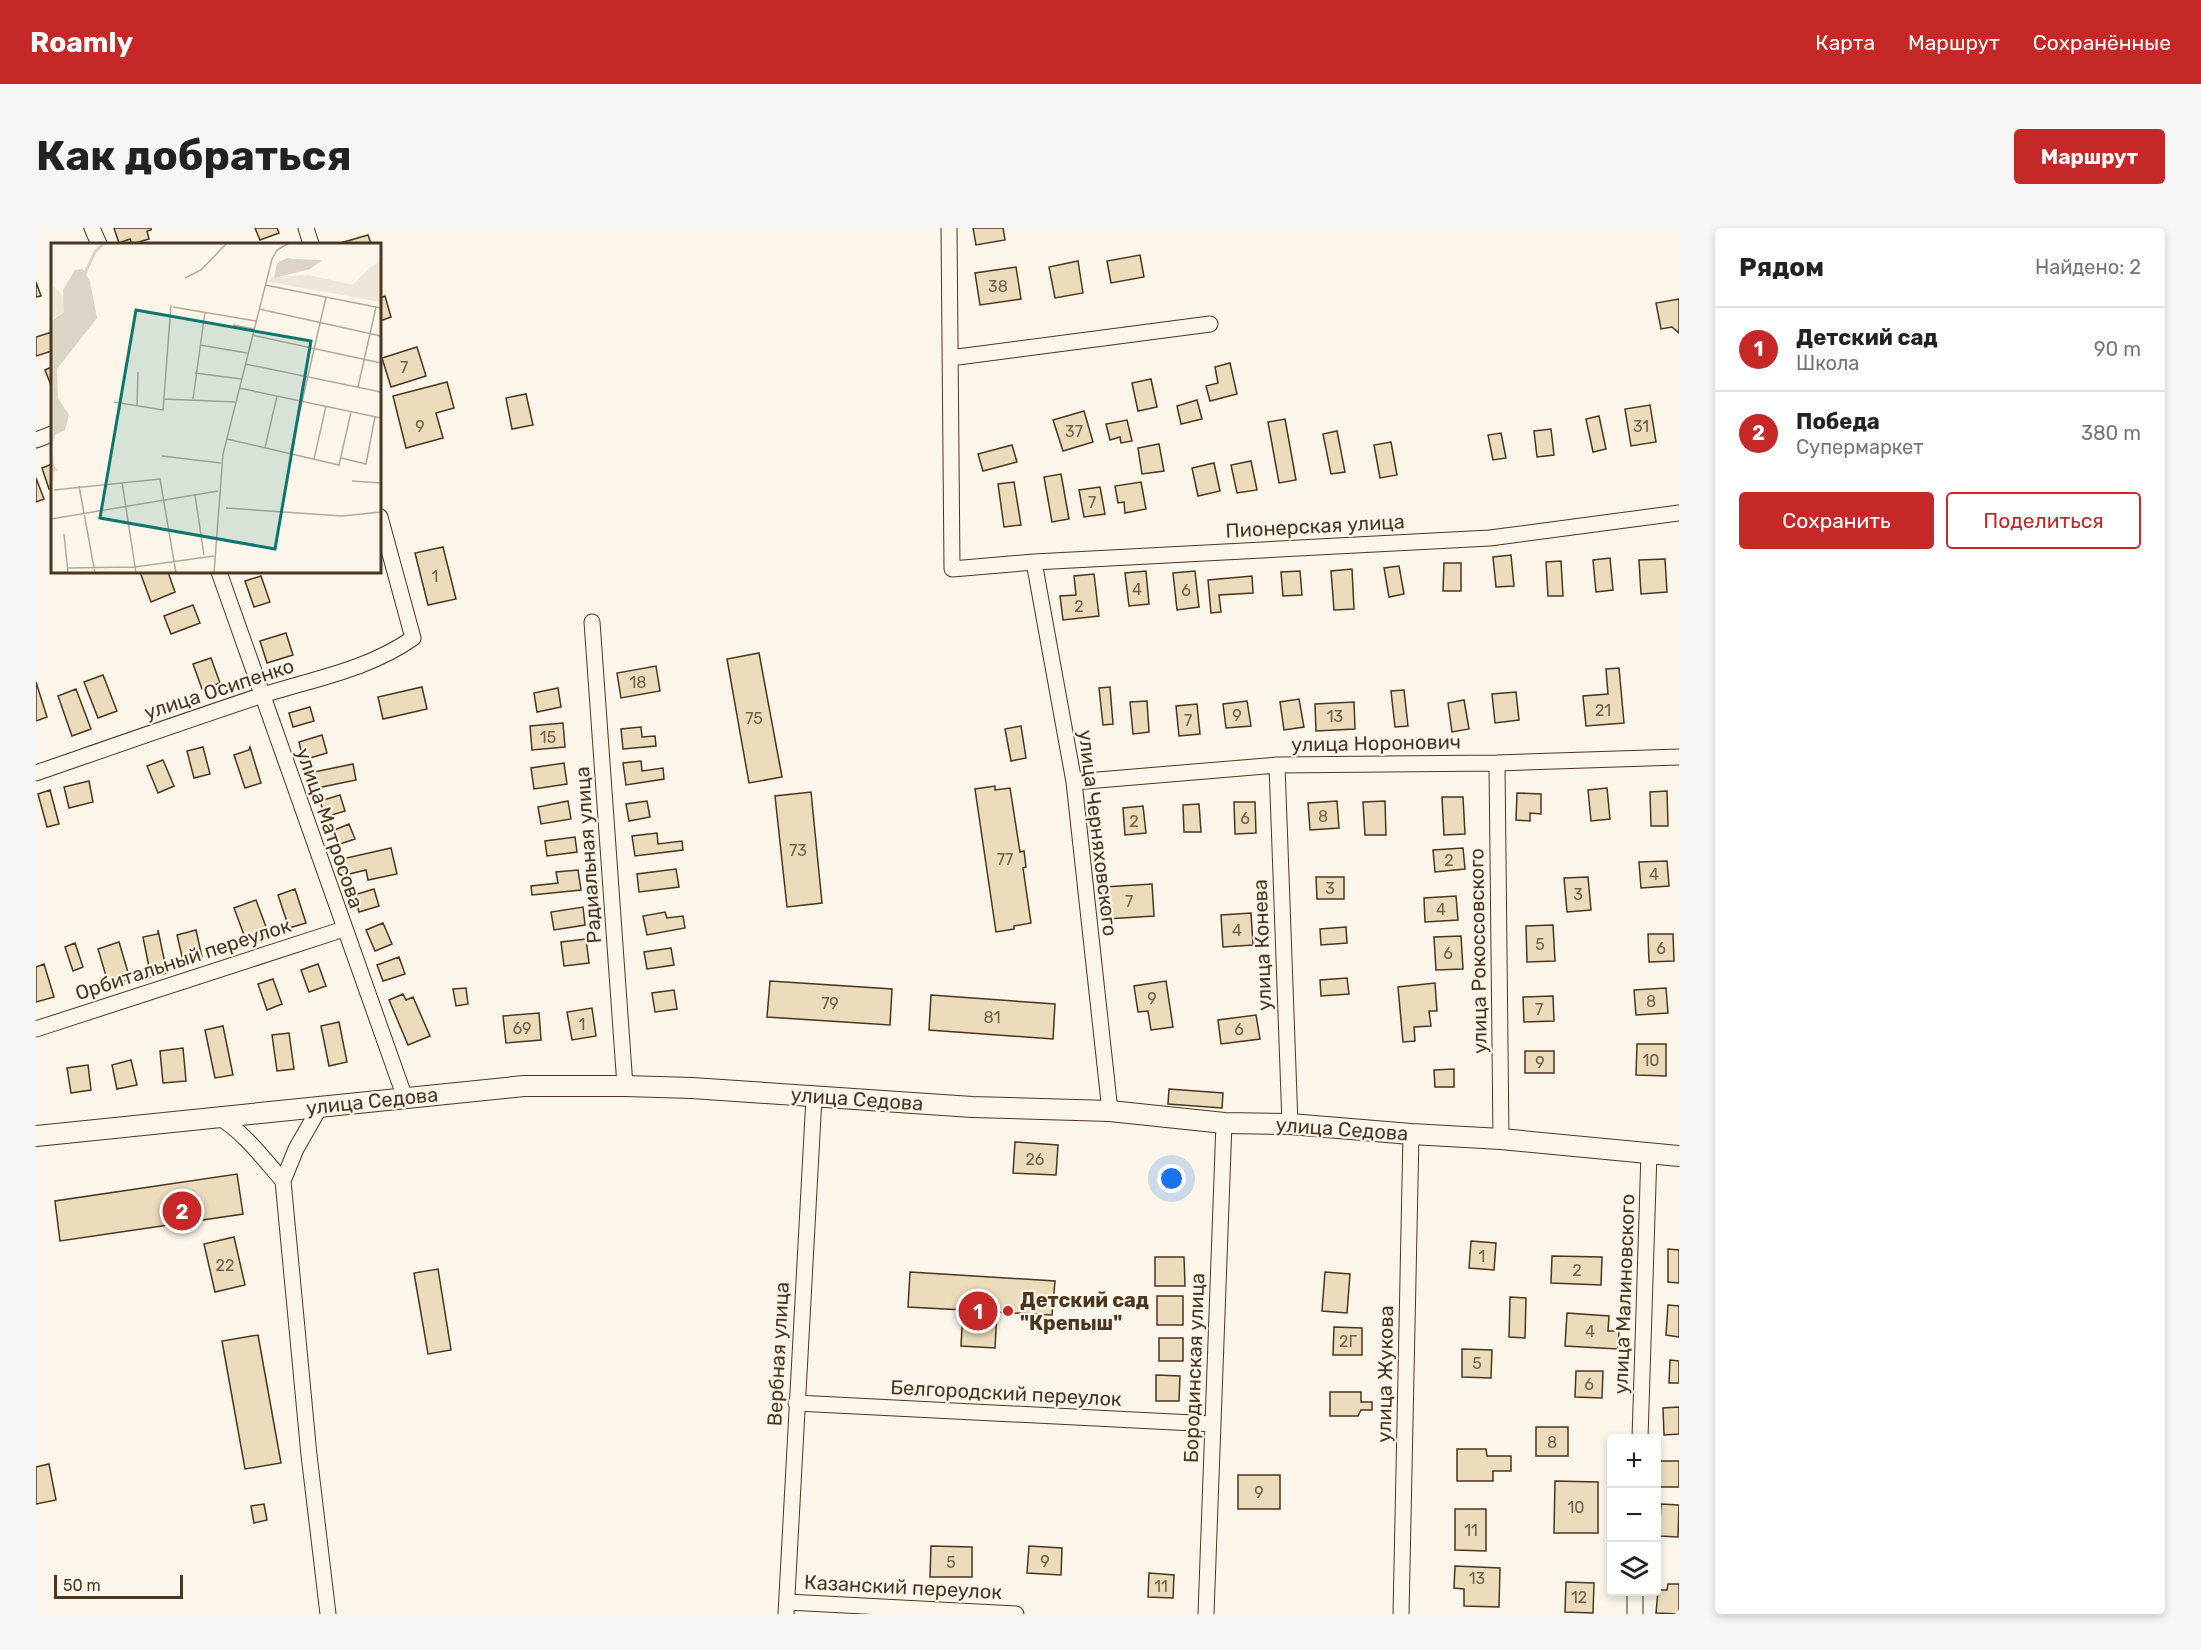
<!DOCTYPE html>
<html lang="ru">
<meta charset="utf-8">
<style>
:root{--surface:#fff;--page:#f6f6f6;--text:#222;--muted:#767676;--line:#e0e0e0;--accent:#c62828}
body{margin:0;font-family:Rubik,sans-serif;background:var(--page);color:var(--text)}
.controls{position:absolute;right:18px;bottom:18px;display:grid;overflow:hidden;border-radius:6px;box-shadow:0 3px 9px #0003}
.controls button{width:54px;height:54px;display:grid;place-items:center;padding:0;border:0;border-bottom:2px solid var(--line);background:var(--surface);color:var(--text);font:30px sans-serif}
.scale{position:absolute;left:18px;bottom:15px;width:129px;box-sizing:border-box;padding-left:6px;border:3px solid #4a3520;border-top:0;font-size:16px;line-height:21px;white-space:nowrap;color:#4a3520;-webkit-text-stroke:4px #fbf6e9;paint-order:stroke}
.you{position:absolute;left:1136px;top:951px;width:21px;height:21px;margin:-15px;border:4px solid #fff;border-radius:50%;background:#1a73e8;box-shadow:0 0 0 9px #1a73e833}
.badge{display:grid;place-items:center;width:39px;height:39px;border-radius:50%;background:var(--accent);color:#fff;font-size:20px;font-weight:700}
.pin{position:absolute;translate:-50% -50%;border:3px solid #fff;box-shadow:0 2px 6px #0006}
.list{margin:0;padding:0;list-style:none}
h2{display:flex;justify-content:space-between;align-items:center;height:78px;margin:0;padding:0 24px;font-size:26px}
h2 small{font-size:20px;font-weight:400;color:var(--muted)}
.list li{display:grid;grid-template-columns:39px 1fr auto;gap:18px;align-items:center;box-sizing:border-box;height:84px;padding:0 24px;border-top:2px solid var(--line)}
.list b{display:block;font-size:22px;white-space:nowrap}
.list p{margin:0;font-size:20px;white-space:nowrap;color:var(--muted)}
.list em{font-size:20px;font-style:normal;color:var(--muted)}
.actions{display:flex;gap:12px;padding:18px 24px}
.actions a{flex:1;padding:14px 0;border:2px solid var(--accent);border-radius:6px;text-align:center;font-size:21px;color:var(--accent)}
.actions .main{background:var(--accent);color:#fff}
.icon{flex:none;width:33px;height:33px;fill:none;stroke:currentColor;stroke-width:2;stroke-linecap:round;stroke-linejoin:round}
.map{position:relative;flex:none;width:1643px;height:1386px;overflow:hidden;border-radius:6px}
header{display:flex;align-items:center;gap:36px;box-sizing:border-box;height:84px;padding:0 30px;background:var(--accent);color:#fff}
header strong{font-size:28px}
nav{display:flex;gap:33px;margin-inline-start:auto;font-size:21px}
.intro{display:flex;align-items:center;justify-content:space-between;box-sizing:border-box;height:144px;padding:0 36px}
h1{margin:0;font-size:42px}
.button{padding:15px 27px;border-radius:6px;background:var(--accent);color:#fff;font-size:21px;font-weight:700}
main{display:flex;gap:36px;padding:0 36px}
aside{flex:1;background:var(--surface);border-radius:6px;box-shadow:0 3px 9px #0003}
.map>svg:first-child{display:block}
</style>
<header>
<strong>Roamly</strong>
<nav><a>Карта</a><a>Маршрут</a><a>Сохранённые</a></nav>
</header>
<div class="intro"><h1>Как добраться</h1><a class="button">Маршрут</a></div>
<main>
<div class="map">
<svg width="1643" height="1386" viewBox="0 0 1643 1386">
<rect width="100%" height="100%" fill="#fbf6e9"/>
<path fill="#ecdcbc" stroke="#4a3520" stroke-width="1.5" d="M78,0H115V2L111,3L113,11L96,16L94,11L83,15Z
M219,0H241L243,5L224,12Z
M937,0H967L969,12L940,17Z
M332,7L335,16H301Z
M1104,27L1108,49L1075,55L1071,33Z
M1042,33L1047,65L1019,70L1013,39Z
M980,39L985,71L944,77L939,45Z
M0,54L5,68L0,69Z
M349,68L355,89L344,93V70Z
M1643,71V105L1636,99L1625,101L1620,75Z
M16,104V123L0,128V109Z
M381,119L390,148L355,159L346,130Z
M1194,135L1201,166L1174,173L1170,158L1182,155L1179,139Z
M16,139V160L9,142Z
M1115,151L1121,179L1102,183L1096,155Z
M411,154L418,180L400,185L407,210L370,220L357,168Z
M490,166L497,197L476,201L470,170Z
M1161,172L1166,191L1145,196L1141,178Z
M1614,177L1620,214L1595,218L1589,181Z
M1048,183L1057,214L1027,223L1017,192Z
M1563,188L1570,221L1557,224L1550,191Z
M1249,191L1260,252L1243,255L1232,194Z
M1091,192L1096,213L1085,215L1084,209L1074,212L1070,196Z
M1515,201L1518,227L1501,229L1498,203Z
M1301,203L1309,244L1295,246L1287,206Z
M1465,205L1470,230L1457,232L1452,207Z
M1355,214L1361,247L1344,250L1338,217Z
M1123,216L1128,243L1106,246L1102,220Z
M976,217L981,234L947,243L942,226Z
M1215,233L1221,262L1201,265L1195,237Z
M1178,235L1184,263L1162,268L1156,240Z
M16,236V260L13,261L6,240Z
M1025,246L1033,291L1016,294L1008,249Z
M0,250L8,271L0,274Z
M978,254L985,297L968,299L962,256Z
M1105,254L1110,281L1089,285L1088,274L1082,275L1079,258Z
M1064,259L1069,286L1048,289L1043,262Z
M407,319L420,371L392,377L379,325Z
M1475,327L1478,358L1460,359L1457,329Z
M1574,330L1577,362L1560,364L1557,332Z
M1629,331L1631,364L1605,366L1603,332Z
M1525,333L1527,368H1512L1510,334Z
M1408,335H1425V363H1407Z
M1363,338L1368,366L1353,369L1348,340Z
M1316,341L1318,381L1298,382L1295,343Z
M1110,343L1113,376L1093,378L1089,345Z
M1159,343L1163,379L1141,382L1137,345Z
M1264,343L1266,367L1247,368L1245,344Z
M104,344H132L139,364L115,374Z
M1058,346L1063,388L1027,392L1024,368L1040,367L1038,348Z
M225,348L234,374L218,379L209,353Z
M1216,348L1217,365L1183,367L1185,384L1175,385L1172,352Z
M157,377L164,395L135,406L128,388Z
M250,405L257,427L231,435L224,413Z
M723,425L746,549L713,555L691,431Z
M175,430L184,455L166,461L157,436Z
M620,438L624,463L585,470L581,445Z
M1583,440L1588,495L1550,498L1547,468L1572,466L1570,441Z
M67,447L81,483L62,490L48,454Z
M0,454L11,489L0,493Z
M386,459L391,481L347,491L342,469Z
M1074,459L1077,496L1067,497L1063,460Z
M522,460L525,479L501,484L498,465Z
M40,461L55,501L36,508L22,468Z
M1368,462L1372,498L1359,499L1355,463Z
M1480,464L1483,492L1459,495L1456,466Z
M1263,471L1268,499L1248,502L1244,474Z
M1428,472L1433,501L1416,504L1412,475Z
M1111,473L1113,504L1097,506L1094,474Z
M1211,473L1215,498L1190,500L1187,476Z
M1318,474L1319,501L1280,503L1279,476Z
M1161,476L1164,506L1143,508L1140,478Z
M274,479L278,493L257,499L253,485Z
M527,495L529,519L496,522L494,498Z
M985,498L990,530L975,533L969,501Z
M605,499L606,509L619,508L620,518L587,521L585,501Z
M286,507L291,525L267,532L263,514Z
M167,519L174,546L158,550L151,523Z
M214,519L225,555L209,560L198,527L213,522Z
M127,532L138,558L122,565L111,538Z
M605,533L606,543L627,540L628,551L590,557L587,535Z
M528,535L531,556L498,561L495,540Z
M317,536L320,552L276,561L273,545Z
M53,553L57,574L33,580L28,559Z
M959,558V562L974,560L984,624L988,623L990,639L987,640L995,695L978,698V701L960,704L939,561Z
M1571,560L1574,591L1555,593L1552,562Z
M14,562L23,596L11,599L2,566Z
M1631,563L1632,598H1615L1614,564Z
M775,564L786,675L751,679L739,568Z
M1481,565L1505,566V586L1494,585V593L1480,592Z
M304,567L309,583L289,589L284,573Z
M1406,569H1427L1429,606L1408,607Z
M532,573L535,591L505,596L502,579Z
M611,573L614,589L593,593L590,576Z
M1301,573L1303,600L1274,602L1272,575Z
M1349,573L1350,607H1329L1327,574Z
M1198,574H1219L1220,605L1199,606Z
M1163,576L1165,604H1148L1147,577Z
M1107,578L1110,605L1089,607L1087,580Z
M313,596L319,611L301,617L296,603Z
M621,605L622,616L646,613L647,622L599,628L596,608Z
M539,609L541,624L511,628L509,613Z
M355,620L361,646L332,652L330,642L309,647L306,631Z
M1427,620L1429,641L1399,644L1397,622Z
M1631,633L1633,658L1605,660L1603,634Z
M640,641L643,659L603,664L601,646Z
M542,642L545,662L496,667L495,658L522,655L520,644Z
M1280,649H1308V671H1281Z
M1552,649L1555,682L1531,684L1528,650Z
M1116,656L1118,688L1070,691L1068,659Z
M259,661L270,695L253,700L242,667Z
M338,661L343,678L323,684L318,667Z
M1420,668L1422,692L1389,694L1388,670Z
M220,672L233,707L211,715L198,680Z
M547,679L549,697L518,702L515,684Z
M629,684L631,690L647,688L649,700L611,707L607,688Z
M1215,685L1217,717L1187,719L1185,687Z
M347,695L356,716L339,723L330,702Z
M1517,697L1519,733L1491,734L1490,698Z
M1310,699L1311,715L1285,717L1284,701Z
M122,702L131,745L115,749L107,709L122,706Z
M160,702L166,729L147,733L141,707Z
M1612,706H1637L1638,733L1613,734Z
M1425,708L1427,741L1400,742L1398,709Z
M550,711L553,735L528,738L525,714Z
M83,714L94,751L73,758L62,721Z
M39,715L47,739L37,743L29,719Z
M635,720L638,737L611,741L608,724Z
M363,729L369,746L347,753L341,737Z
M8,736L18,769L0,774V739Z
M282,736L290,758L273,764L265,742Z
M1311,750L1313,766L1285,768L1284,752Z
M237,751L246,776L231,782L222,756Z
M734,753L856,761L854,797L731,789Z
M1130,753L1137,799L1115,802L1112,783L1102,784L1098,758Z
M1399,755L1401,783H1393L1395,798L1378,799L1379,813L1367,814L1362,759Z
M430,760L432,776L420,778L417,761Z
M1630,760L1632,785L1600,787L1598,762Z
M638,762L641,781L619,784L616,765Z
M367,766L370,772L377,769L394,808L372,817L353,772Z
M895,767L1019,776L1017,811L893,802Z
M1517,768L1518,793L1488,794L1487,769Z
M556,780L560,808L536,812L531,784Z
M503,785L505,812L470,815L467,788Z
M1220,787L1224,811L1185,816L1182,792Z
M303,794L311,834L293,838L285,798Z
M187,798L197,847L179,850L169,802Z
M253,805L258,841L241,843L236,807Z
M1601,816H1630V848L1600,847Z
M147,820L150,853L127,855L124,823Z
M1489,823H1518V845H1489Z
M95,832L101,857L81,861L76,837Z
M52,837L55,862L35,865L31,840Z
M1418,841V859H1399L1398,842Z
M1133,861L1187,865L1186,880L1132,876Z
M979,914L1022,917L1020,947L977,945Z
M201,946L207,986L24,1013L19,973Z
M198,1009L209,1057L179,1064L168,1016Z
M1435,1013L1460,1015L1458,1042L1433,1040Z
M1632,1021L1643,1022V1055L1632,1054Z
M1516,1028L1566,1029L1565,1057L1515,1055Z
M1119,1029H1148L1149,1058H1119Z
M402,1041L415,1122L392,1126L378,1045Z
M874,1044L1019,1053L1016,1087L961,1084L959,1120L925,1118L927,1082L872,1079Z
M1289,1044L1314,1046L1311,1085L1286,1083Z
M1121,1068H1147V1097H1121Z
M1474,1069L1490,1070L1489,1110L1473,1109Z
M1632,1077L1643,1078V1109L1630,1107Z
M1531,1085L1573,1088L1572,1103H1583L1582,1121L1529,1118Z
M1298,1099L1326,1100V1127H1297Z
M222,1107L245,1235L209,1241L186,1113Z
M1123,1110H1147V1133H1123Z
M1426,1121L1456,1122L1455,1150L1426,1149Z
M1634,1132L1643,1133V1155H1633Z
M1540,1143H1567L1566,1170L1539,1169Z
M1120,1147L1144,1148L1143,1173H1120Z
M1294,1164H1325V1174H1336V1182H1325L1322,1188H1294Z
M1643,1179V1206L1628,1207L1627,1180Z
M1500,1199H1532V1228H1500Z
M1421,1221H1450L1451,1228H1475V1243H1457V1253H1421Z
M1624,1233H1643V1259H1624Z
M13,1236L20,1272L0,1276V1239Z
M1202,1247H1244V1281H1202Z
M1519,1253L1562,1254V1305H1518Z
M228,1276L231,1292L218,1295L215,1278Z
M1625,1276L1643,1277L1642,1309L1623,1308Z
M1419,1281H1450V1323L1419,1322Z
M895,1318L936,1319V1349H894Z
M993,1318L1026,1320L1025,1347L991,1345Z
M1419,1338L1464,1340L1463,1379L1428,1378V1361L1418,1360Z
M1113,1345L1138,1347L1137,1370L1112,1369Z
M1530,1354L1558,1355L1557,1385L1529,1384Z
M1632,1356H1643V1386L1620,1385L1622,1362H1631Z"/>
<g fill="none" stroke-linecap="round" stroke-linejoin="round">
<defs>
<path id="minor" d="M56,0L63,16
M270,0L275,16
M913,0L916,341L998,334L1454,310L1643,285
M914,130L1174,96
M0,212L16,206
M998,334L1038,554L1074,883
M183,344L369,870
M556,394L589,858
M1461,535L1465,911
M1241,537L1254,896
M0,545C75,519 149,493 224,468C276,451 332,442 377,410L344,289
M1038,554L1241,537L1461,535L1643,529
M0,801L308,701
M284,879L260,921L247,953L273,1227L292,1386
M181,888C208,904 227,930 247,953
M760,1175L1177,1196
M1604,1210L1613,924
M751,1374L980,1386
M750,1386L778,869
M1170,1386L1188,895
M1365,1386L1375,906
M1599,1386V1364"/>
<path id="tertiary" d="M0,908L488,858H589L656,860L936,879L1074,883L1188,895L1254,896L1375,906L1465,911L1643,928"/>
</defs>
<use href="#minor" stroke="#4a3520" stroke-width="17"/>
<use href="#tertiary" stroke="#4a3520" stroke-width="22"/>
<use href="#minor" stroke="#fbf6e9" stroke-width="15"/>
<use href="#tertiary" stroke="#fbf6e9" stroke-width="20"/>
</g>
<circle fill="#c62828" stroke="#fbf6e9" stroke-width="2" cx="972" cy="1083" r="6"/>
<g text-anchor="middle" dominant-baseline="central" stroke-width="4.5" stroke-linejoin="round" paint-order="stroke">
<g font-size="16" fill="#725f47">
<text x="962" y="58">38</text>
<text x="368" y="139">7</text>
<text x="384" y="198">9</text>
<text x="1605" y="198">31</text>
<text x="1038" y="203">37</text>
<text x="1056" y="274">7</text>
<text x="399" y="348">1</text>
<text x="1101" y="361">4</text>
<text x="1150" y="362">6</text>
<text x="1043" y="378">2</text>
<text x="602" y="454">18</text>
<text x="1567" y="482">21</text>
<text x="1201" y="487">9</text>
<text x="1299" y="488">13</text>
<text x="718" y="490">75</text>
<text x="1152" y="492">7</text>
<text x="512" y="509">15</text>
<text x="1287" y="588">8</text>
<text x="1209" y="590">6</text>
<text x="1098" y="593">2</text>
<text x="762" y="622">73</text>
<text x="969" y="631">77</text>
<text x="1413" y="632">2</text>
<text x="1618" y="646">4</text>
<text x="1294" y="660">3</text>
<text x="1542" y="666">3</text>
<text x="1093" y="673">7</text>
<text x="1405" y="681">4</text>
<text x="1201" y="702">4</text>
<text x="1504" y="716">5</text>
<text x="1625" y="720">6</text>
<text x="1412" y="725">6</text>
<text x="1116" y="770">9</text>
<text x="1615" y="773">8</text>
<text x="794" y="775">79</text>
<text x="1503" y="781">7</text>
<text x="956" y="789">81</text>
<text x="546" y="796">1</text>
<text x="486" y="800">69</text>
<text x="1203" y="801">6</text>
<text x="1615" y="832">10</text>
<text x="1504" y="834">9</text>
<text x="999" y="931">26</text>
<text x="1446" y="1028">1</text>
<text x="189" y="1037">22</text>
<text x="1541" y="1042">2</text>
<text x="1554" y="1103">4</text>
<text x="1312" y="1113">2Г</text>
<text x="1441" y="1135">5</text>
<text x="1553" y="1156">6</text>
<text x="1516" y="1214">8</text>
<text x="1223" y="1264">9</text>
<text x="1540" y="1279">10</text>
<text x="1435" y="1302">11</text>
<text x="1009" y="1333">9</text>
<text x="915" y="1334">5</text>
<text x="1441" y="1350">13</text>
<text x="1125" y="1358">11</text>
<text x="1543" y="1369">12</text>
</g>
<g font-size="20" fill="#4a3520" stroke="#fbf6e9">
<text transform="translate(1279 298) rotate(-3)">Пионерская улица</text>
<text transform="translate(183 461) rotate(-18)">улица Осипенко</text>
<text transform="translate(1340 515) rotate(-1)">улица Норонович</text>
<text transform="translate(294 600) rotate(71)">улица Матросова</text>
<text transform="translate(1062 605) rotate(83)">улица Черняховского</text>
<text transform="translate(552 627) rotate(-94)">Радиальная улица</text>
<text transform="translate(1226 717) rotate(-92)">улица Конева</text>
<text transform="translate(1442 723) rotate(-91)">улица Рокоссовского</text>
<text transform="translate(147 731) rotate(-18)">Орбитальный переулок</text>
<text transform="translate(821 871) rotate(4)">улица Седова</text>
<text transform="translate(336 873) rotate(-6)">улица Седова</text>
<text transform="translate(1306 901) rotate(4)">улица Седова</text>
<text transform="translate(1588 1066) rotate(-88)">улица Малиновского</text>
<text transform="translate(742 1126) rotate(-87)">Вербная улица</text>
<text transform="translate(1158 1140) rotate(-88)">Бородинская улица</text>
<text transform="translate(1349 1146) rotate(-89)">улица Жукова</text>
<text transform="translate(970 1165) rotate(3)">Белгородский переулок</text>
<text transform="translate(867 1359) rotate(3)">Казанский переулок</text>
</g>
<g font-size="20" font-weight="bold" fill="#4a3520" stroke="#fbf6e9" text-anchor="start">
<text x="984" y="1072">Детский сад<tspan x="984" dy="23">"Крепыш"</tspan></text>
</g>
</g>
<g transform="translate(15 15)">
<rect width="330" height="330" fill="#fbf6e9"/>
<path d="M330,18V59L218,39L220,34L258,32L302,42L318,25ZM0,40L14,55L16,67L0,76Z" fill="#ede6d9"/>
<path d="M236,15L242,16L271,17L259,26L223,35L226,20ZM32,26L39,39L46,75L6,126L7,155L18,172L14,187L4,192L0,206L4,225L8,227L2,229L3,238L0,236V78L13,69L12,47L24,27Z" fill="#dcd4c6"/>
<path fill="none" stroke="#dcd4c6" stroke-width="3" d="M33,32L44,9L53,0"/>
<path fill="none" stroke="#b4a999" stroke-width="1.5" d="M134,35L150,27L176,0M214,42L330,65M122,64L205,78M208,66L330,93M182,82L203,86M201,92L330,120M149,102L196,110M194,121L330,149M144,130L190,136M307,144L325,64M188,145L330,175M113,156L184,159M142,156L154,69M63,159L112,167L120,62M86,162L87,129M176,196L288,222L300,169M214,205L226,153M239,211L275,54M111,213L170,220M290,215L315,221L324,174M263,216L275,163M301,238L330,240M71,239L85,330M28,243L44,330M3,247L109,236L125,330M144,252L153,312M175,265L291,273L330,269M0,276L167,248M13,291L17,330M17,325L84,324L163,313M163,330L172,211L221,16L226,7L238,0"/>
<path fill="#0f766e" fill-opacity="0.15" stroke="#0f766e" stroke-width="3" d="M85,67L260,98L224,306L49,275Z"/>
<rect width="330" height="330" fill="none" stroke="#4a3520" stroke-width="3"/>
</g>
</svg>
<div class="controls">
<button>+</button>
<button>−</button>
<button><svg class="icon" aria-label="layers" viewBox="0 0 24 24"><path d="M12 4l9 5-9 5-9-5zM3 14l9 5 9-5"/></svg></button>
</div>
<div class="scale">50 m</div>
<div class="you"></div>
<div class="pin badge" style="left:942px;top:1083px">1</div>
<div class="pin badge" style="left:146px;top:983px">2</div>
</div>
<aside>
<h2>Рядом<small>Найдено: 2</small></h2>
<ul class="list">
<li><span class="badge">1</span><div><b>Детский сад</b><p>Школа</p></div><em>90 m</em></li>
<li><span class="badge">2</span><div><b>Победа</b><p>Супермаркет</p></div><em>380 m</em></li>
</ul>
<div class="actions"><a class="main">Сохранить</a><a>Поделиться</a></div>
</aside>
</main>
